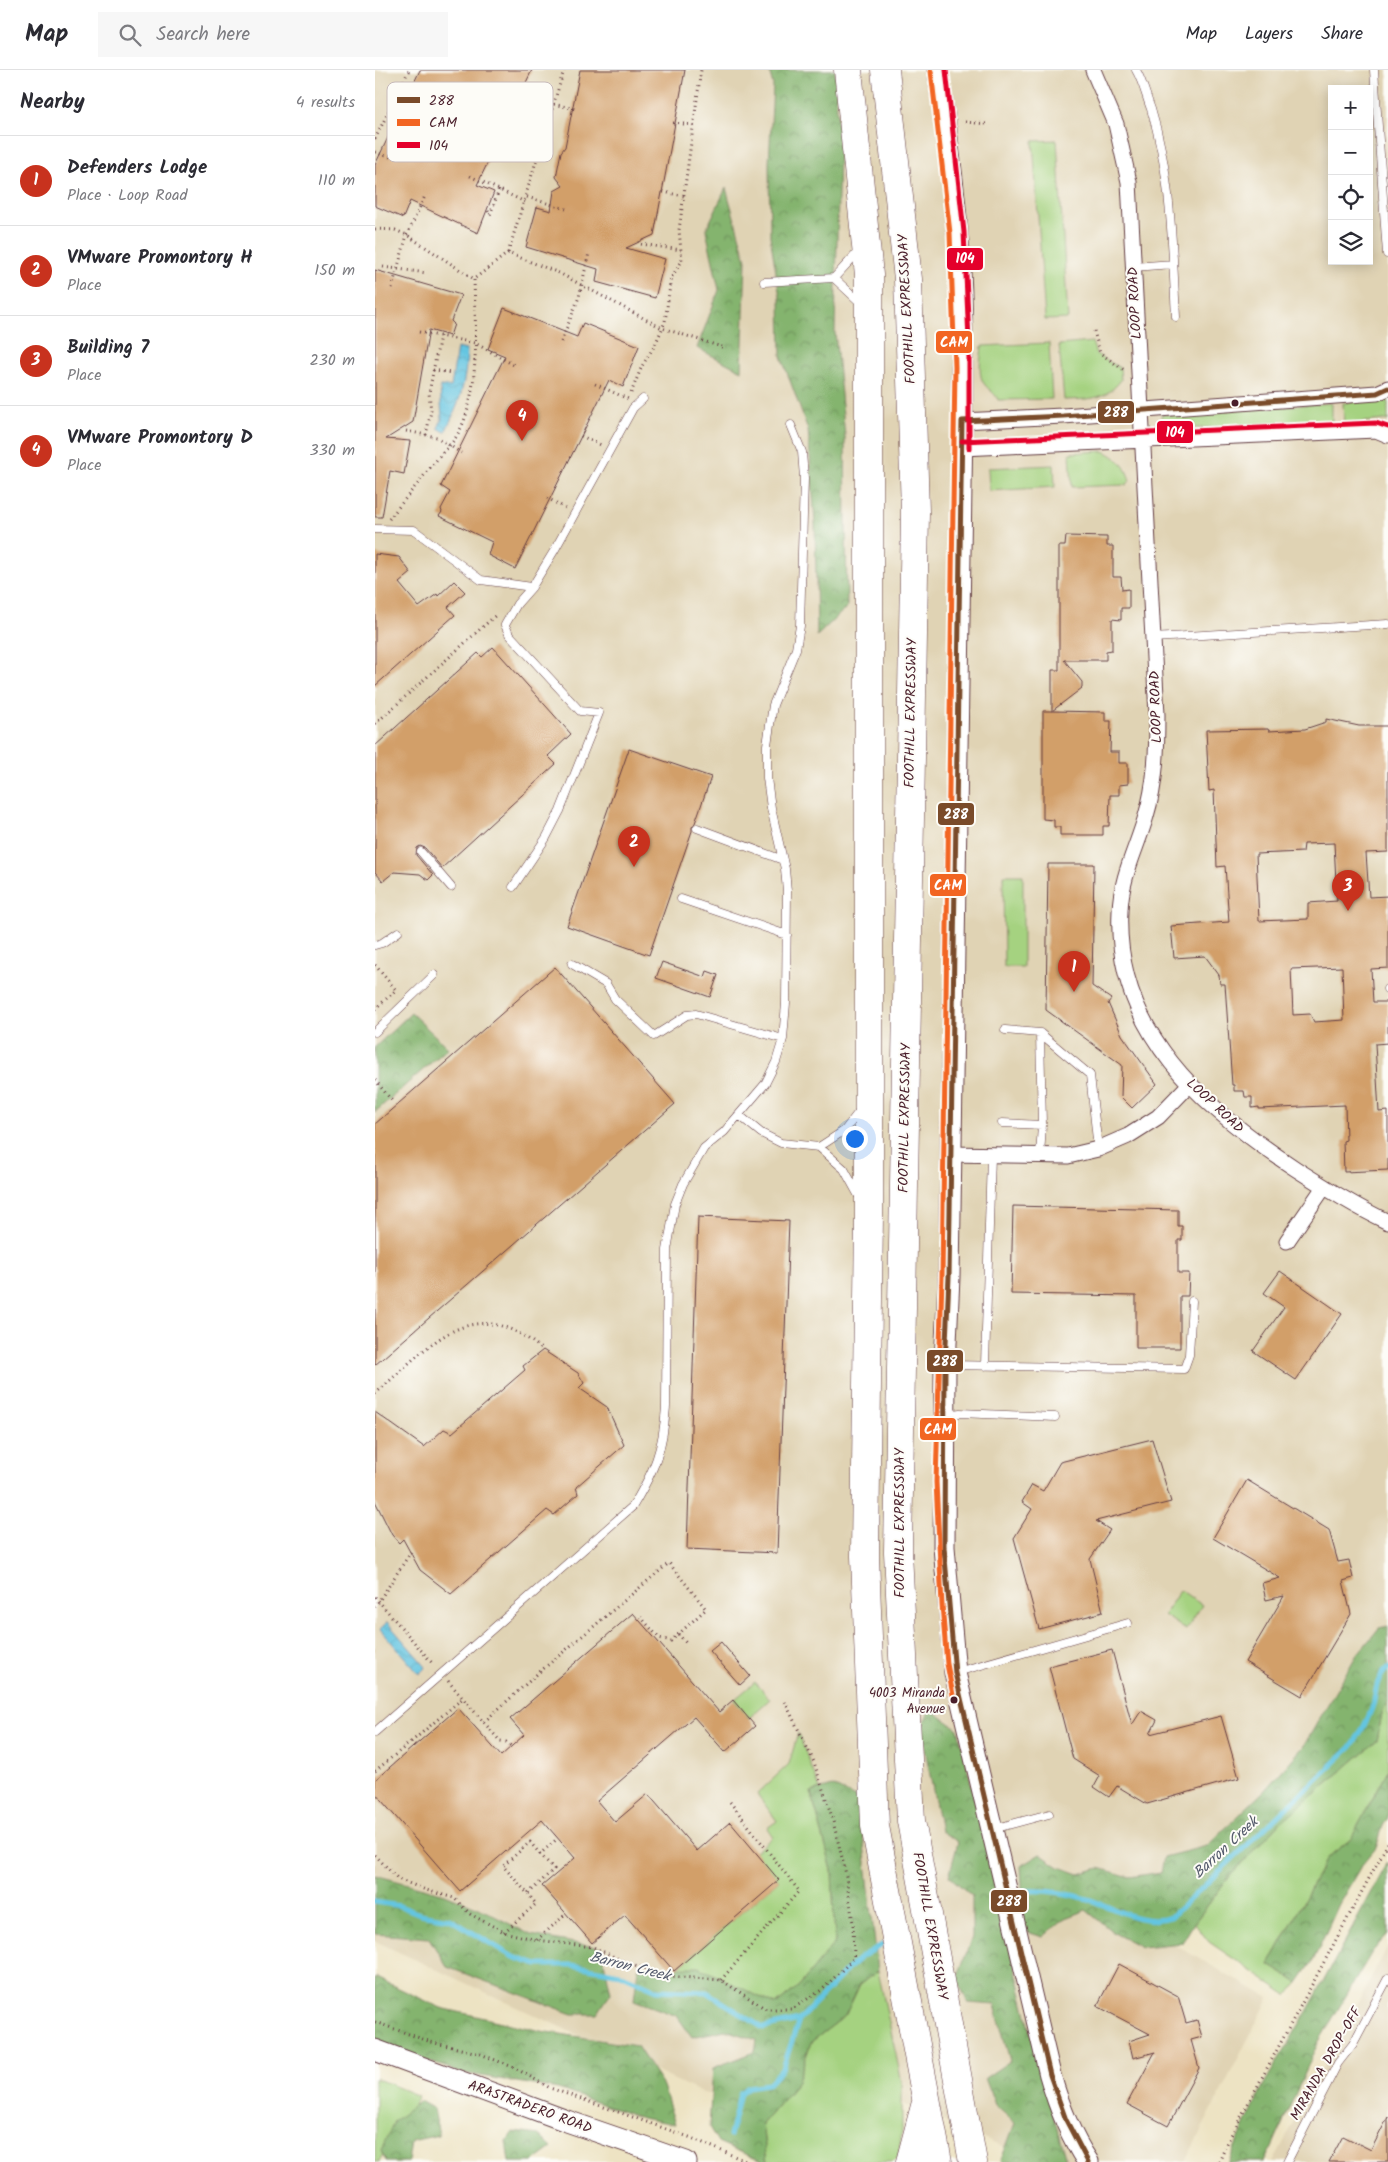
<!DOCTYPE html>
<meta charset="utf-8">
<style>
:root{--surface:#fff;--page:#f7f7f7;--text:#2b2b33;--muted:#7c7c81;--line:#e1e1e2;--accent:#c8321e}
body{margin:0;font-family:Kalam,sans-serif;background:var(--page);color:var(--text)}
.controls{position:absolute;right:15px;top:15px;display:grid;overflow:hidden;border-radius:0px;box-shadow:0 2px 12px #0003}
.controls button{width:45px;height:45px;display:grid;place-items:center;padding:0;border:0;border-bottom:1px solid var(--line);background:var(--surface);color:var(--text);font:25px sans-serif}
.you{position:absolute;left:479px;top:1068px;width:18px;height:18px;margin:-12px;border:4px solid #fff;border-radius:50%;background:#1a73e8;box-shadow:0 0 0 8px #1a73e833}
.badge{display:grid;place-items:center;width:32px;height:32px;border-radius:50%;background:var(--accent);color:#fff;font-size:16px;font-weight:700}
.pin{position:absolute;translate:-50% -41px;filter:drop-shadow(0 1px 2px #0008)}
.pin::after{content:'';position:absolute;top:26px;width:18px;height:15px;background:inherit;clip-path:polygon(0 0,100% 0,50% 100%)}
.list{margin:0;padding:0;list-style:none}
h2{display:flex;justify-content:space-between;align-items:center;height:65px;margin:0;padding:0 20px;font-size:21px}
h2 small{font-size:16px;font-weight:400;color:var(--muted)}
.list li{display:grid;grid-template-columns:32px 1fr auto;gap:15px;align-items:center;box-sizing:border-box;height:90px;padding:0 20px;border-top:1px solid var(--line)}
.list b{display:block;font-size:19px;white-space:nowrap}
.list p{margin:0;font-size:16px;white-space:nowrap;color:var(--muted)}
.list em{font-size:16px;font-style:normal;color:var(--muted)}
.icon{flex:none;width:28px;height:28px;fill:none;stroke:currentColor;stroke-width:2;stroke-linecap:round;stroke-linejoin:round}
.map{position:relative;flex:none;width:1013px;height:2092px;overflow:hidden}
header{display:flex;align-items:center;gap:30px;box-sizing:border-box;height:70px;padding:0 25px;background:var(--surface);border-bottom:1px solid var(--line)}
header strong{font-size:24px}
nav{display:flex;gap:28px;margin-inline-start:auto;font-size:18px}
.search{width:350px;height:45px;background:var(--page);display:flex;align-items:center;gap:12px;box-sizing:border-box;padding:0 18px;border-radius:0px;color:var(--muted);font-size:19px}
main{display:flex}
aside{flex:1;background:var(--surface)}
.map>svg:first-child{display:block}
</style>
<header>
<strong>Map</strong>
<div class="search"><svg class="icon" aria-label="search" viewBox="0 0 24 24"><circle cx="10" cy="10" r="6"/><path d="M15 15l6 6"/></svg>Search here</div>
<nav><a>Map</a><a>Layers</a><a>Share</a></nav>
</header>
<main>
<aside>
<h2>Nearby<small>4 results</small></h2>
<ul class="list">
<li><span class="badge">1</span><div><b>Defenders Lodge</b><p>Place · Loop Road</p></div><em>110 m</em></li>
<li><span class="badge">2</span><div><b>VMware Promontory H</b><p>Place</p></div><em>150 m</em></li>
<li><span class="badge">3</span><div><b>Building 7</b><p>Place</p></div><em>230 m</em></li>
<li><span class="badge">4</span><div><b>VMware Promontory D</b><p>Place</p></div><em>330 m</em></li>
</ul>
</aside>
<div class="map">
<svg width="1013" height="2092" viewBox="0 0 1013 2092">
<defs>
<pattern id="forest-crowns" width="20" height="18" patternUnits="userSpaceOnUse" patternTransform="scale(1.25)"><rect width="20" height="18" fill="#84b46e"/><path d="M2 6a3 3 0 1 1 6 0M12 15a3 3 0 1 1 6 0" fill="none" stroke="#6e925b"/></pattern>
<pattern id="water-waves" width="16" height="10" patternUnits="userSpaceOnUse" patternTransform="scale(1.25)"><rect width="16" height="10" fill="#63c5e1"/><path d="M0 5q4-4 8 0t8 0" fill="none" stroke="#57a9c1"/></pattern>
</defs>
<rect width="100%" height="100%" fill="#fdfcf7"/>
<filter id="ink" filterUnits="userSpaceOnUse"><feTurbulence type="fractalNoise" baseFrequency=".02" numOctaves="2"/><feDisplacementMap in="SourceGraphic" scale="10" xChannelSelector="R" yChannelSelector="G"/><feConvolveMatrix kernelMatrix="1 2 1 2 8 2 1 2 1" color-interpolation-filters="sRGB"/></filter>
<filter id="wash" filterUnits="userSpaceOnUse"><feTurbulence type="fractalNoise" baseFrequency=".0096" numOctaves="4" result="noise"/><feDisplacementMap in="SourceGraphic" scale="20" xChannelSelector="R" yChannelSelector="G"/><feGaussianBlur stdDeviation="1.12" result="paint"/><feColorMatrix in="noise" values="0 0 0 0 0 0 0 0 0 0 0 0 0 0 0 0 0 1.4 0 .05"/><feComposite in="paint" operator="in"/></filter>
<g filter="url(#wash)">
<rect width="100%" height="100%" fill="#ede3c3"/>
<path fill="#e0d3b4" fill-rule="evenodd" d="M0,0H1013V1581L880,1755L752,1848L894,1928L810,2092H665L460,2005L408,2044L321,2020L0,1871ZM957,19H994V191H957Z
M1013,1876V2092H898Z"/>
<path fill="#a5d280" stroke="#787856" d="M682,70L693,249L670,250L658,71Z
M717,272L721,284L745,298L746,310C730,331 713,329 689,330L684,275Z
M674,273L677,329L623,330C620,323 615,321 610,315C602,306 606,288 607,276Z
M1013,326V351L1010,350L969,354L968,333L1009,329Z
M957,333V351L787,360L786,345Z
M729,381C743,388 751,395 755,411L751,415L697,417L695,383Z
M679,395L680,417L614,421L613,398Z
M628,805H648V897H629Z
M805,1520L827,1535L811,1560L789,1545Z
M380,1612L395,1629L374,1648L359,1630Z
M1013,1630V1700L976,1769L952,1788L894,1895L923,1913L912,1925L834,1872L819,1853L856,1805L906,1752L1002,1671L1007,1643Z
M423,1663L445,1719L436,1722L457,1800L460,1873L425,1915L401,1935L324,1898L299,1901L404,1810L380,1782L398,1767L392,1758L402,1751L382,1724L414,1694Z
M503,1901L527,2013V2062L523,2088L517,2092H392L387,2054L422,2013L436,1972L470,1946L485,1914Z
M0,2008L44,2026L4,2092H0Z"/>
<path fill="url(#forest-crowns)" stroke="#676a4c" d="M394,0H460L464,80L460,262L470,366L472,537L442,566L440,453L433,360L406,286L405,227L395,166L394,93L398,15Z
M351,118L371,190L367,301L322,278L344,220L331,160Z
M36,943L73,978L0,1042V977Z
M1013,1556V1630L1007,1643L1002,1671L906,1752L856,1805L819,1853L807,1873L766,1877L739,1863L711,1840L690,1848L668,1867L649,1861L646,1796L665,1784L684,1797L704,1804L724,1798L755,1807L786,1802L789,1787L832,1776L889,1721L928,1677L981,1586L1004,1558Z
M555,1639L583,1659L665,2000L690,2086V2092H627L626,2090L640,2053L620,2035L610,2008L635,1991L620,1935L593,1933L582,1909L597,1867V1826L574,1806L583,1772L566,1761L546,1659Z
M1013,1700V1748L1009,1753L1001,1778L986,1796L964,1834L938,1891L923,1913L894,1895L952,1788L976,1769Z
M458,1716L484,1729L503,1901L485,1914L470,1946L436,1972L422,2013L387,2054L392,2092H388L343,2072L334,2057L338,1998L380,1982L382,1970L350,1960L317,1967L302,1946L259,1930L263,1898L324,1897L401,1935L425,1915L460,1872L457,1800L436,1722Z
M1013,1792V1864L997,1882L943,1973L897,2077L889,2092H853L889,2014L934,1938Z
M0,1805L70,1824L104,1838L156,1865L226,1878L236,1923L222,1944H198L72,1897L54,1868L0,1864Z
M0,1907L66,1938L166,1961L262,1976L288,2016L300,2054L266,2048L183,2019L88,2003L0,1974Z
M45,2031L59,2039L64,2065L36,2071L33,2092H11L6,2081L19,2051Z
M138,2062L164,2065L177,2078L158,2092H134L131,2072Z"/>
<path fill="url(#water-waves)" stroke="#567286" d="M82,278L92,280C91,313 85,333 70,362L63,358L67,349L65,316L76,317Z
M12,1552L51,1597L44,1604L5,1559Z"/>
<g fill="none" stroke-linecap="round" stroke-linejoin="round">
<path stroke="#63c5e1" stroke-width="5" d="M639,1822C663,1819 689,1822 712,1829C739,1837 767,1857 796,1847L976,1677C985,1664 992,1652 997,1638C1003,1619 998,1613 1013,1598
M0,1832L25,1836L45,1844L75,1849L138,1887L163,1895H197L245,1904L282,1920L332,1922L388,1958L424,1950L476,1896L486,1887L507,1875
M355,2066L365,2023L373,2017L393,2014L408,1998L424,1950"/>
</g>
<g id="blocks">
<path fill="#d29f69" fill-rule="evenodd" d="M45,0H157L102,115L119,122L103,163L35,131L28,148L0,136V95Z
M205,0H310L279,165L251,178L290,189L280,228L221,212L223,199L151,177L162,137L176,141L179,121L188,116L181,107L186,82L190,77Z
M0,200L86,225L76,251L79,254L75,266L54,260L38,352L11,369L35,371L29,404L15,401L7,447H0Z
M129,238L202,267L208,253L264,276L248,317L234,310L140,499L113,485L117,472L64,446L67,442L66,439L75,422L66,416L130,286L113,279Z
M691,466L732,467V476H738V507H746L747,520L754,519V538H746V550L737,549V580L731,581V590H689L707,612V618L677,641L730,642V651H736L735,682H744V693H753V714L744,715V725H735L734,756H728V765H685V757H679V750L668,749V641H677V600H684V476H690Z
M0,484L24,487L36,503L24,513L44,537L62,524L63,526L79,511L90,522L73,537L80,545L0,616Z
M118,577L196,664L173,686L181,694L67,798L50,778L45,776L42,778L41,785L58,805L53,810L45,804L19,802L8,811L0,802V676L103,583L107,587Z
M951,649L984,656H1013V782L991,783L994,827L1013,826V898L996,899L998,932H1013V973L1000,974L1004,1042L1013,1041V1100L969,1102L968,1071L971,1070L970,1035L884,1039V1037L877,1038V1027H870L869,1021H859V1015H857L850,914H845L844,905L830,886L799,888L796,856L854,852L850,796L842,797L839,720L834,721L831,660L893,659L894,661L930,659L951,652ZM959,773L962,831L933,833V849L884,851L881,784L928,782L929,774ZM967,897L969,950L939,952L935,944L918,945L916,899Z
M254,679L336,707L320,753L317,757V761L274,885L192,856Z
M673,794H719L717,916L736,929L733,933L747,965L782,1014L757,1038L746,1027L747,995L671,940Z
M287,892L330,907L332,901L343,905L335,927L281,908Z
M180,897L300,1034L0,1295V1054Z
M638,1136L803,1140V1156H807V1170H803V1203H814L813,1226H805V1278H761V1226L636,1224Z
M323,1147L414,1151L402,1483L312,1479Z
M905,1201L967,1244L921,1310L878,1281L909,1237L889,1223Z
M168,1280L203,1303L209,1313L204,1318L232,1337L249,1375L201,1417L203,1424L179,1445L172,1440L76,1524L45,1500L28,1469L24,1473L17,1465L0,1431V1342L49,1377L69,1359L77,1363L150,1300L148,1296Z
M777,1369L796,1432L721,1451L735,1460L715,1489L728,1542L664,1559L639,1468L657,1439L647,1432L657,1415L668,1421L685,1392Z
M872,1410L954,1460L963,1492L974,1490L978,1508L968,1511L976,1544L927,1626L870,1592L909,1526L891,1530L887,1513L905,1508L838,1468Z
M258,1543L344,1642L358,1630L380,1656L350,1682L319,1647L222,1731L240,1752L273,1724L322,1781L355,1752L404,1810L299,1901L250,1845L217,1873L167,1816L200,1788L167,1750L85,1821L0,1723V1710L83,1638L126,1686L149,1665L135,1649Z
M346,1572L375,1606L365,1615L335,1581Z
M737,1580L757,1655L766,1641L782,1650L775,1664L846,1646L864,1708L772,1734L742,1716L734,1727L719,1717L725,1706L698,1689L674,1596Z
M744,1894L803,1926L811,1953L822,1950L827,1967L816,1970L824,1998L793,2056L752,2034L780,1982L758,1988L754,1971L775,1964L722,1936Z
M1013,2047V2092H954L968,2066L996,2080Z"/>
</g>
</g>
<g filter="url(#ink)">
<use href="#blocks" fill-opacity="0" stroke="#623c42" stroke-width="1"/>
<g fill="none" stroke-linecap="round" stroke-linejoin="round">
<defs>
<path id="lane" d="M761,0C768,12 771,26 776,39C797,107 797,177 801,247
M999,0L1012,184
M758,197L798,194
M459,208L484,181
M389,212L459,208L487,234
M0,459L39,460L106,510L157,517
M778,568L1013,554
M322,758L408,790
M46,782L76,817
M138,817L171,768L185,741L224,643L205,641L134,564L130,555L142,534L157,517L179,481L258,338L268,329
M306,829L412,865
M0,875L7,873L23,862
M197,894L231,914L240,929L279,966L312,945L321,944L408,969
M1012,919H1013
M630,960L665,963L715,1005L723,1079
M0,962L59,905
M665,963L667,1055
M364,1045L386,1063L406,1073L444,1077L469,1099L485,1128
M627,1053L667,1055L665,1086
M444,1077L470,1060L486,1039
M572,1295L809,1299L814,1285L817,1231
M610,1296L616,1085
M571,1345L585,1343L680,1347
M582,1602L753,1553
M0,1662L258,1436C280,1399 288,1380 291,1337L292,1180L300,1134L308,1114L329,1078L349,1062L390,1014L401,992L408,969L411,933L412,821L410,799L396,738L392,708V675L398,635L421,579L425,556L429,408L427,382L416,355
M618,1759L674,1744
M912,2092L963,1993L978,1974L1013,1908"/>
<path id="street" d="M718,0L741,54L754,112L782,645C782,679 781,713 771,746C762,778 746,806 745,841C739,961 829,1039 921,1099C951,1118 981,1137 1013,1152
M587,351L688,346L1002,323L1013,318
M587,378L1001,360L1013,365
M575,1084L693,1086L723,1079L753,1066L783,1047L815,1014
M912,1171L949,1117"/>
<path id="secondary" d="M563,0C570,53 578,106 582,160C588,223 587,287 587,351L574,1207L570,1295L569,1477L580,1603L675,2005C684,2037 695,2065 713,2092
M0,1980L189,2050L311,2092"/>
<path id="highway" d="M473,0L494,205V1144L490,1486L500,1756L563,2092
M510,0L533,209L540,442L523,1482L536,1751L598,2092
M535,2092L550,2036"/>
</defs>
<use href="#lane" stroke="#623c42" stroke-width="9"/>
<use href="#street" stroke="#623c42" stroke-width="17"/>
<use href="#secondary" stroke="#623c42" stroke-width="23"/>
<use href="#highway" stroke="#623c42" stroke-width="29"/>
<path stroke="#623c42" stroke-width="3" stroke-dasharray="1 4" stroke-linecap="butt" d="M189,0L133,183L184,203L287,258L350,278
M148,18L173,33L201,39
M18,32L29,34
M590,52L612,54
M298,53L318,55
M0,69L34,0
M0,82L15,87
M95,106L150,132
M288,122L309,126
M152,127L191,139
M113,141L115,145L124,120
M0,159L20,160L32,165L99,209L133,183
M266,174L306,180
M8,197L52,203
M17,218L32,165L50,126
M719,261L725,283L749,300
M44,262L100,273L139,295
M186,272L204,227L214,183
M58,300L76,303
M220,314L253,329
M256,323L267,296L280,275L290,252L296,208L307,191L304,160L326,0
M31,361L62,367L86,383
M51,365L56,341L54,323L65,266
M206,366L226,375
M172,428L190,438
M14,449L68,382C109,348 100,257 99,209
M0,654L122,544
M0,895L21,920L0,939
M0,1010L18,1032
M0,1324C55,1276 96,1219 168,1280
M0,1527L58,1594
M0,1537L36,1482
M303,1564L313,1575
M73,1611L125,1671L131,1672L137,1677
M109,1652L161,1605L294,1493L331,1539L296,1571L284,1568L266,1547
M40,1675L36,1672L88,1628
M0,1701L36,1672
M165,1784L179,1799L153,1824L128,1796L155,1772L165,1784L183,1768
M0,1785L23,1809L51,1820L79,1828L95,1844L129,1862L162,1870L218,1877L248,1891L292,1906L346,1910L391,1939H417L448,1919L479,1888L478,1853L470,1800L457,1747L439,1692L410,1632
M129,1862L161,1834L153,1824
M162,1870L191,1844
M346,1910L424,1821L355,1732
M0,1952L56,1972L103,1983L140,1998L175,2018L314,2067L373,2092
M844,2092L853,2071L1013,1773"/>
<use href="#lane" stroke="#fff" stroke-width="8"/>
<use href="#street" stroke="#fff" stroke-width="15"/>
<use href="#secondary" stroke="#fff" stroke-width="21"/>
<use href="#highway" stroke="#fff" stroke-width="28"/>
<defs>
<path id="bus-1" d="M713,2092L691,2050L675,2005L580,1603L569,1477L570,1295L574,1207L587,351L688,346L1002,323L1013,318"/>
<path id="bus-2" d="M556,1L575,163L580,297L567,1207L561,1412L567,1535L572,1594L579,1630"/>
<path id="bus-3" d="M571,0L589,162L594,270V378
M587,371L1001,353L1013,357"/>
</defs>
<use href="#bus-1" stroke="#fdfcf7" stroke-width="9"/>
<use href="#bus-2" stroke="#fdfcf7" stroke-width="9"/>
<use href="#bus-3" stroke="#fdfcf7" stroke-width="9"/>
<use href="#bus-1" stroke="#7a4b2a" stroke-width="5"/>
<use href="#bus-2" stroke="#f26522" stroke-width="5"/>
<use href="#bus-3" stroke="#e4002b" stroke-width="5"/>
</g>
</g>
<g fill="#4a1f2b" stroke="#fdfcf7" stroke-width="2">
<circle cx="860" cy="333" r="4.5"/>
<circle cx="579" cy="1630" r="4.5"/>
</g>
<g text-anchor="middle" dominant-baseline="central" stroke-width="4" stroke-linejoin="round" paint-order="stroke">
<g font-size="13" fill="#4a1f2b" stroke="#fdfcf7" text-anchor="end">
<text x="570" y="1623">4003 Miranda<tspan x="570" dy="16">Avenue</tspan></text>
</g>
<g font-size="14" fill="#4a1f2b" stroke="#fdfcf7">
<text transform="translate(760 233) rotate(-93)">LOOP ROAD</text>
<text transform="translate(532 239) rotate(-93)">FOOTHILL EXPRESSWAY</text>
<text transform="translate(781 637) rotate(-92)">LOOP ROAD</text>
<text transform="translate(536 643) rotate(-89)">FOOTHILL EXPRESSWAY</text>
<text transform="translate(840 1036) rotate(43)">LOOP ROAD</text>
<text transform="translate(530 1048) rotate(-89)">FOOTHILL EXPRESSWAY</text>
<text transform="translate(525 1453) rotate(-90)">FOOTHILL EXPRESSWAY</text>
<text transform="translate(555 1856) rotate(80)">FOOTHILL EXPRESSWAY</text>
<text transform="translate(951 1994) rotate(-60)">MIRANDA DROP-OFF</text>
<text transform="translate(155 2037) rotate(20)">ARASTRADERO ROAD</text>
</g>
<g font-size="15" font-style="italic" fill="#53596b" stroke="#fdfcf7">
<text transform="translate(851 1778) rotate(-43)">Barron Creek</text>
<text transform="translate(255 1897) rotate(14)">Barron Creek</text>
</g>
</g>
<rect x="12" y="12" width="166" height="80" rx="8" fill="#fdfcf7" stroke="#c7baba" stroke-width="1"/>
<rect x="22" y="27" width="23" height="6" fill="#7a4b2a"/>
<rect x="22" y="49" width="23" height="7" fill="#f26522"/>
<rect x="22" y="72" width="23" height="6" fill="#e4002b"/>
<g font-size="14" fill="#4a1f2b">
<text x="54" y="35">288</text>
<text x="54" y="57">CAM</text>
<text x="54" y="80">104</text>
</g>
<g stroke="#fdfcf7" stroke-width="2">
<rect x="571" y="177" width="38" height="24" rx="5" fill="#e4002b"/>
<rect x="560" y="260" width="38" height="24" rx="5" fill="#f26522"/>
<rect x="722" y="330" width="38" height="24" rx="5" fill="#7a4b2a"/>
<rect x="781" y="350" width="38" height="24" rx="5" fill="#e4002b"/>
<rect x="562" y="732" width="38" height="24" rx="5" fill="#7a4b2a"/>
<rect x="554" y="803" width="38" height="24" rx="5" fill="#f26522"/>
<rect x="551" y="1279" width="38" height="24" rx="5" fill="#7a4b2a"/>
<rect x="544" y="1347" width="38" height="24" rx="5" fill="#f26522"/>
<rect x="615" y="1819" width="38" height="24" rx="5" fill="#7a4b2a"/>
</g>
<g font-size="14" text-anchor="middle" font-weight="bold" fill="#fff">
<text x="590" y="193">104</text>
<text x="579" y="277">CAM</text>
<text x="741" y="347">288</text>
<text x="800" y="367">104</text>
<text x="581" y="749">288</text>
<text x="573" y="820">CAM</text>
<text x="570" y="1296">288</text>
<text x="563" y="1364">CAM</text>
<text x="634" y="1836">288</text>
</g>
</svg>
<div class="controls">
<button>+</button>
<button>−</button>
<button><svg class="icon" aria-label="locate" viewBox="0 0 24 24"><circle cx="12" cy="12" r="6"/><path d="M12 2v4M12 18v4M2 12h4M18 12h4"/></svg></button>
<button><svg class="icon" aria-label="layers" viewBox="0 0 24 24"><path d="M12 4l9 5-9 5-9-5zM3 14l9 5 9-5"/></svg></button>
</div>
<div class="you"></div>
<div class="pin badge" style="left:699px;top:922px">1</div>
<div class="pin badge" style="left:259px;top:797px">2</div>
<div class="pin badge" style="left:973px;top:841px">3</div>
<div class="pin badge" style="left:147px;top:371px">4</div>
</div>
</main>
